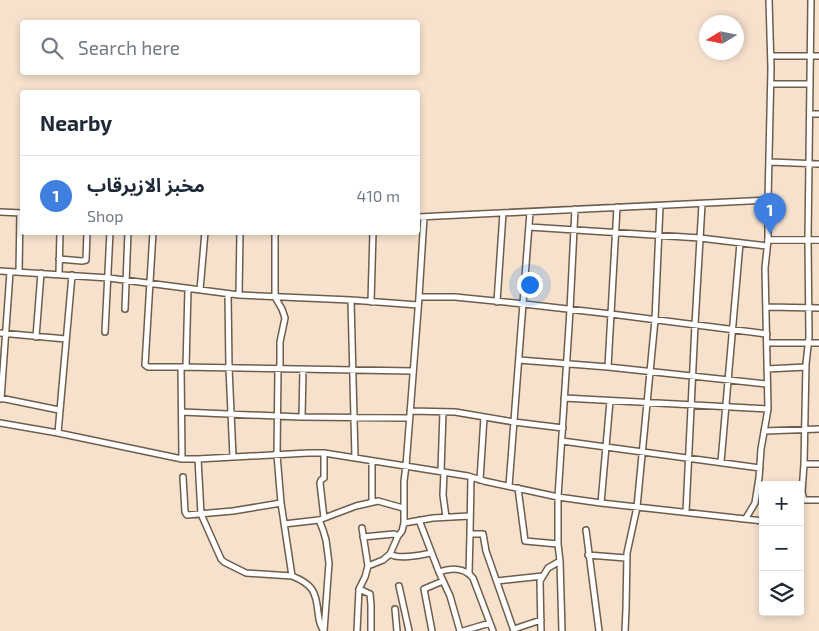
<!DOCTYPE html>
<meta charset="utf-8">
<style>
:root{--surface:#fff;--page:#f2f2f3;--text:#1f2937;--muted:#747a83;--line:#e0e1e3;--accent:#0b8043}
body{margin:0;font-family:"Exo 2","Noto Sans Arabic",sans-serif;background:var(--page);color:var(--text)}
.controls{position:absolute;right:15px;bottom:15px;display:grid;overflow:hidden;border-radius:5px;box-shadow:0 2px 8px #0003}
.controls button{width:45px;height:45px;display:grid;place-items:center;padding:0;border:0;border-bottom:1px solid var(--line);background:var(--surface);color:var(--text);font:25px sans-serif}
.compass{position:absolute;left:699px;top:15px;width:45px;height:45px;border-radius:50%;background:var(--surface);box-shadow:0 2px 8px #0003;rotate:260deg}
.you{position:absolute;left:529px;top:284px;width:18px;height:18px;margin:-12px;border:4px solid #fff;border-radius:50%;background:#1a73e8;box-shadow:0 0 0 8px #1a73e833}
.badge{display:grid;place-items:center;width:32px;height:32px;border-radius:50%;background:var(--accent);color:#fff;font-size:16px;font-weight:700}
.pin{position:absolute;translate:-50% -41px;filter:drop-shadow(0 1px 2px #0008)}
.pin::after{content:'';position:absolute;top:26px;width:18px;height:15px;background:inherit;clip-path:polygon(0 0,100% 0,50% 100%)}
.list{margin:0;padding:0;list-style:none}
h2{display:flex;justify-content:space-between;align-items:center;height:65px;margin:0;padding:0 20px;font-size:21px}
h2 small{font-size:16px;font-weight:400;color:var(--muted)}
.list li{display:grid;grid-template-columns:32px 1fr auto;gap:15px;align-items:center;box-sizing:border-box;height:80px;padding:0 20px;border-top:1px solid var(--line)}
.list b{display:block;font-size:19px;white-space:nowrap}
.list p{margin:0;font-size:16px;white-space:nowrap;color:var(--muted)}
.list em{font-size:16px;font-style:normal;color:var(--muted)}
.icon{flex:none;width:28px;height:28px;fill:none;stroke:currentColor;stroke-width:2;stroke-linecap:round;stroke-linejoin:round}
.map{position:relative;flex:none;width:819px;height:631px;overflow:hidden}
.search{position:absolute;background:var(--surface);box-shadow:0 2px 8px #0003;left:20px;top:20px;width:400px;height:55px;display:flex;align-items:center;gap:12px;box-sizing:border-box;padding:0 18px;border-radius:5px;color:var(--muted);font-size:19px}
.panel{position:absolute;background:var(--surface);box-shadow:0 2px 8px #0003;left:20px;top:90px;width:400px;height:145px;border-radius:5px}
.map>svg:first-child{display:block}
</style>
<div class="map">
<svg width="819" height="631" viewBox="0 0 819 631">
<rect width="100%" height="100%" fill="#f6e1cd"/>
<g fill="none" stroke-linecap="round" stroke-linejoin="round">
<defs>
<path id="minor" d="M771,56H819
M771,84H810
M810,114H819
M770,162L819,164
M768,200L771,68L769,0
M0,212L22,213
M418,217L768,200V240L765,268L768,409L761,449L759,478L755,503L746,518
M529,227L700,238L767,246
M153,232L145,365L148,367H181
M275,232V297L282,309L285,318L280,342V365L278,369L277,455L281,503L292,576C312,584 316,591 318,612C319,619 319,625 324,631
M59,259L82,261L86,260L87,232
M0,271L109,278L239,295L351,300
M19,272L20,213
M59,274L60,232
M200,290L205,232
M228,294L229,368L233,457
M239,295L240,232
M419,297H455L524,304L611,314L767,334
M371,302L373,232
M497,302L503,213
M767,307L819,308
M125,309L128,232
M105,332L110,232
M0,333L66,339
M36,337L41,273
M767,343H819
M519,360L608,367L767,384
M186,367L188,289
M608,367L617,207
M767,369L806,367
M0,398L59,410
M564,398L768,409
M1,399L10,272
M410,411L455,412L514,422L563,428
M182,412L300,417L409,418
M302,417L303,369
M0,423L58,433L182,459H198L308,453H324L468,476L484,481L558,497L601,503L763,521
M764,431L819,429
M58,433L72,275
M562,441L760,468
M355,458L351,300L418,305
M182,459L181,367L413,371
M198,459L201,514L221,559L224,562L246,573L292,576
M372,461V501
M721,462L740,243
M804,464H819
M441,471L443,412
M444,472L443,495L446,517
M183,477L185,512L187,515L233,511L281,503
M471,477L470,534H483L486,551L514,631
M480,480L484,417
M509,486L530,212
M518,488L525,541L558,544
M800,500H819
M804,500L802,492L804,464L806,364L809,337L808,240L811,0
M601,503L610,401
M686,512L695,325L702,204
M324,518L320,483L321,480L324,478V453
M319,520L323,530L326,540L329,563L324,631
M419,520L439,572
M404,523L433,518L470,516
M284,524L319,520L356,506L378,501L403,508
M362,528L368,566
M586,530L599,631
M363,537L394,534L398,536
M390,554C399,560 421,555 431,553
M588,555L626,558
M469,574L470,534
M497,581L543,576
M399,586L409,631
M359,589L370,594L371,605V631
M395,609L397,631
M514,629L541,620
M357,631L359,589L365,577L368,566L383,560L390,554L398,536L402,531L404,523V481L406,466L419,297L424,217
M432,631L424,589L443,581
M460,631L450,596L439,572C450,568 464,567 473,578L493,631
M463,631L490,623
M541,631L540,581L548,568L560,561
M562,631L560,561L558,544V497L570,310L575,209
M625,631L626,609L627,553L637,507L655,320L660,206"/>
<path id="tertiary" d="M768,240H819"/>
</defs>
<use href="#minor" stroke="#6f5d4b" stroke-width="8"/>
<use href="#tertiary" stroke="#6f5d4b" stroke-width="8"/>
<use href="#minor" stroke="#fff" stroke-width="5"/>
<use href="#tertiary" stroke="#fff" stroke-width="5.5"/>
</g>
</svg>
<div class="controls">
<button>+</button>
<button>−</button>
<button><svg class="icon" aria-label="layers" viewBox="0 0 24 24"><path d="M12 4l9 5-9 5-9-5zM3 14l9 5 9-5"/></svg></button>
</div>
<svg class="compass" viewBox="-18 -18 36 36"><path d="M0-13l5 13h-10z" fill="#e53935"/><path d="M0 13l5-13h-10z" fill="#747a83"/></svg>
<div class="you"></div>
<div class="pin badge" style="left:770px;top:234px;background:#3f7fe0">1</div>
<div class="search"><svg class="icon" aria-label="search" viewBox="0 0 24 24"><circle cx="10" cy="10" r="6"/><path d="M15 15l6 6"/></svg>Search here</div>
<section class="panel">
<h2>Nearby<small></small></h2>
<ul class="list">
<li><span class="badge" style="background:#3f7fe0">1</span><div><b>مخبز الازيرقاب</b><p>Shop</p></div><em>410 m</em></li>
</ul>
</section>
</div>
